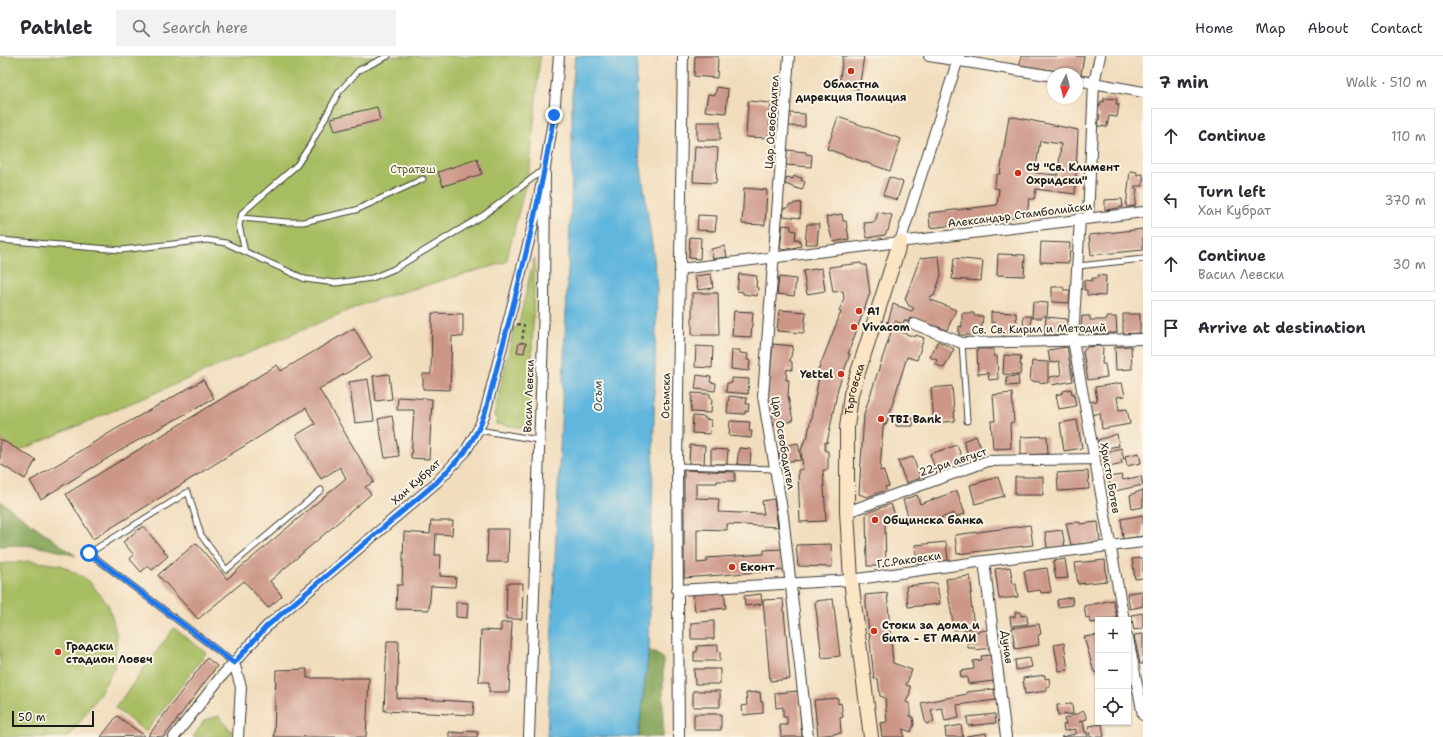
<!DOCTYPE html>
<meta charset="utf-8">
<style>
:root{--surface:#fff;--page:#f2f2f3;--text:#2b2b33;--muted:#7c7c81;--line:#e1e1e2}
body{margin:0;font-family:"Shantell Sans",sans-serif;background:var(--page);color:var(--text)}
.controls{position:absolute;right:12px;bottom:12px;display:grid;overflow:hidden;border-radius:0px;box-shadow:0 1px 3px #0004}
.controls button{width:36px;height:36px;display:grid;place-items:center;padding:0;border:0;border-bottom:1px solid var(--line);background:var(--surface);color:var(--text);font:20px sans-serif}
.compass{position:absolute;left:1047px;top:12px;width:36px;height:36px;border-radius:50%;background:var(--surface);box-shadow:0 1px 3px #0004;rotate:186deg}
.scale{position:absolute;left:12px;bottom:10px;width:82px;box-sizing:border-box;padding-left:4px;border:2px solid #1c1c1c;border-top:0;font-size:11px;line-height:14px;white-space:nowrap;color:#1c1c1c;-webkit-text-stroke:3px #fcf5e5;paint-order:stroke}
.stop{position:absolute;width:12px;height:12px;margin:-9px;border:3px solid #1a73e8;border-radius:50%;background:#fff}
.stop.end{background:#1a73e8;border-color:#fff;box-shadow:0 1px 4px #0008}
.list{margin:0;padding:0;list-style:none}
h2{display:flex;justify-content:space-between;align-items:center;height:52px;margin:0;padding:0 16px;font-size:17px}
h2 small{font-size:13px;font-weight:400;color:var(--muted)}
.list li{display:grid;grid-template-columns:26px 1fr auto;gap:12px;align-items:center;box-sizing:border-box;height:56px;margin:0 8px 8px;padding:0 8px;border:1px solid var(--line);border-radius:0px}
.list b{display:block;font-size:15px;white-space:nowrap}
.list p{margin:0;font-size:13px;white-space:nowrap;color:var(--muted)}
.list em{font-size:13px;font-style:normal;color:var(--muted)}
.icon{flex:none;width:22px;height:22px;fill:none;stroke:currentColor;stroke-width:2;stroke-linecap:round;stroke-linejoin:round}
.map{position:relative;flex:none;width:1143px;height:681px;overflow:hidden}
header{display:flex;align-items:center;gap:24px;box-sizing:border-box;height:56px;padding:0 20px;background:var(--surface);border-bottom:1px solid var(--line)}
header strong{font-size:19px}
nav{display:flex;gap:22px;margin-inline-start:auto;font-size:14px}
.search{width:280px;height:36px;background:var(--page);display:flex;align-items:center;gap:10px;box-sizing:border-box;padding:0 14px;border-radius:0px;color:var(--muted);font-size:15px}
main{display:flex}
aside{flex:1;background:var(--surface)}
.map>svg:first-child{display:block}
</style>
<header>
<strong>Pathlet</strong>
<div class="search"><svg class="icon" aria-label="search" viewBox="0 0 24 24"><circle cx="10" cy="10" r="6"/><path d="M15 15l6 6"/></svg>Search here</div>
<nav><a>Home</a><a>Map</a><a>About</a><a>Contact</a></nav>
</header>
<main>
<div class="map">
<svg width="1143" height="681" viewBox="0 0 1143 681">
<rect width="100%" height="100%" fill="#fcf5e5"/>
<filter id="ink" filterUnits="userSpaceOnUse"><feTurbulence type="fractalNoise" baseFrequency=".025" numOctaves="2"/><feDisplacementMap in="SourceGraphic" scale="8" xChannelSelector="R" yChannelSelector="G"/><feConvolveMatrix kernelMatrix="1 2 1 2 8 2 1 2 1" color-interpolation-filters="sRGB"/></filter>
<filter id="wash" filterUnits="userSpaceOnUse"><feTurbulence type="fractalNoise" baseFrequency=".012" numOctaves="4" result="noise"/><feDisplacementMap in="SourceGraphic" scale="16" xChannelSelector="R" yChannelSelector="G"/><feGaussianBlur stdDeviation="0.9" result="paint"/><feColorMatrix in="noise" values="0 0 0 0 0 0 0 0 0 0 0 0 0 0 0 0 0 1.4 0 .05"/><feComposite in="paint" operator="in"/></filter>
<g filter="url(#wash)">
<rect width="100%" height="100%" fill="#f1ddbd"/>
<path fill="#a7bd62" stroke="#626c3f" d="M0,0H540L530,111L506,206L368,246L19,395L0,383Z
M534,202H535L530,366L527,371L525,372L496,368L497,360H494L514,271H518Z
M29,505L61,509L89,525L109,550L117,580L114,612L98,640L69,681H0V508Z
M174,572L206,597L146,676L115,652Z
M219,660L232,676V681H193L205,664Z"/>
<path fill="#85a458" stroke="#50603a" d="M0,445L76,500C50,492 27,487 0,490Z
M649,594L663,602V681H638Z"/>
<path fill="#60b6dd" stroke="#3e697c" d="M575,0H637L636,77L657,224L649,594L638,681H547L572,125V40Z"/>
<g id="blocks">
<path fill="#cc9788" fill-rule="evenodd" d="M695,0H718L717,22L694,20Z
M843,0H864L859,33L839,29Z
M1021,0H1084L1081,19L1020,9Z
M717,31L728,33L726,57L705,55L708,38L715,39Z
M1104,42L1117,43L1116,48H1119L1117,61L1109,60L1107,71L1098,70L1100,59L1096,58L1097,50H1100L1101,45L1104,46Z
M748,45L771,47L769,82L746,81Z
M377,51L380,64L335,75L331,62Z
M790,57L805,58V71L789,70Z
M1009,60L1078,74L1075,138L1036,133L1034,143H1029L1027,160L930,172L929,157L997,149L999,133L994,132L997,118H1000ZM1040,85L1061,88L1058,119L1035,117Z
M838,61L901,83L890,115L827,93Z
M697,66H720V84H697Z
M695,90L718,92L716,127L693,126Z
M787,94L806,96V98L812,99L811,111L786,109Z
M477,103L482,118L443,130L438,116Z
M1130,115L1137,116V119L1143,118V130H1135V133H1137L1135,150L1126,151Z
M794,120L802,122L801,124L805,126L802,134L785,128L787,121L793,123Z
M889,121L903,126L897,144L883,139Z
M744,132L767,134L765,169L742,168Z
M1122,143L1123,151L1105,154V144Z
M794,147H801L800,162L783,160L784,152H788L789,149H793Z
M878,156L892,159L888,175H887L885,179L867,182L864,167L875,166Z
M842,158L843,165H846L849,183L833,186L826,161Z
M698,159L717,160L715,175L697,174Z
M807,168H819L817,188H805Z
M783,169L791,170V174L796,175L795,184L799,183L801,190L783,194L780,192Z
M1143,173V194L1091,199L1089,179Z
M690,181L701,182L700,203L689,202Z
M1041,186L1070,187L1069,207L1040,206Z
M725,190L727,201L713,203L711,193Z
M998,198L1025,199L1024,220L997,219Z
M939,200L941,219L934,240H931L929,243L956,254L947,274L910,262L908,266L904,264L903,268L895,265L894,268L888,266L893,248L912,255L914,252L909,250L905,243L920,202Z
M954,202L983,205L981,225L952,223Z
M861,207L862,209H866L870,237L848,298H850L838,332L827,387L825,386V395H828V414H823L826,465L800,466L798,414L803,413L801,394L805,383H807L819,321L816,320L841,256L839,255L844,242L843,235L833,236L829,211Z
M822,212L825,235L807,238L803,215Z
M711,218L713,232L698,234L695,220Z
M739,218L757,220L756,231L758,232L757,240L743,238V236L737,235Z
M1098,219L1106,220L1105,240L1087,239V234H1084V224L1092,225V222H1098Z
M779,221L796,223L794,240L777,238Z
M1052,231H1063L1064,234H1070L1069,247L1052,246Z
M692,237H718L719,279H692Z
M1033,246L1048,247L1047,260H1043L1042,262H1032Z
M779,254L806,256L804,277L777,275Z
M734,255L753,256L751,281L732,280Z
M991,256L1016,257L1017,281H1004V278H998V270H995V266L991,267Z
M432,257L463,258V281L452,280L450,334L423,333V318H431Z
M962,257H974V260H983L981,279H959V270L962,271Z
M1123,258H1140V277L1123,278Z
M1023,260H1031V277L1024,278Z
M1082,260H1090V264H1107V261H1116L1117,277H1088V275L1081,274Z
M1046,261L1067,263L1066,279H1044Z
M354,272L372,302L319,333L374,426L365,431L371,438L270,525L282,540L268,552L244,525L198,563L158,519L196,487L227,523L346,422L340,411L321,423L296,379L315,368L306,352L93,483L66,438L277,309L281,315Z
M892,273L915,281L916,279L924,282L917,304L907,301L886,369L884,368L883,372L880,415L883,414L889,430L885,431L886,434L867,441L859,438L864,358Z
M938,285L954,293L944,312L935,308L937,304L930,301Z
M519,287H526L524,297L517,296Z
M773,288L793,290L790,305L792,306V314L787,313L786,324H789L788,340L793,365L774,369L768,344Z
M696,290L713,291L712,312L695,311Z
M1099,290L1103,292L1102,308H1105L1107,321L1088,324L1083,296L1087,291Z
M1131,290L1132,313L1116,314L1115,291Z
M1067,291L1073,325L1052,329L1050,321L1061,319L1060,311L1059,305L1050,307L1048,294Z
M977,293H994V300H997L998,323L989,324L988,317L978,318Z
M732,294H740V297L748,298L747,304H750L749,315L731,313Z
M1004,299L1021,300L1020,309H1022L1020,319L1003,318Z
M1032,305L1048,306V327L1030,325Z
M389,318L392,343L376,345L373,320Z
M697,319L711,321L710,326L716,327L715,335L695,333Z
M1018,320L1019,329L1007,330L1006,321Z
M732,322L749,323L748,338L726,336L727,327H732Z
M368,323L374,365L355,367L349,326Z
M203,324L214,342L126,391L41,443L30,425L116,373Z
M1122,327L1125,340L1117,341L1119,354L1127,353L1130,368L1102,373L1100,357L1092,359L1090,346L1097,345L1095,331Z
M952,330L955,365L934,367L931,332Z
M1071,333L1072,338L1074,337L1076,350L1059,353L1056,339L1063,337V335Z
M692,337L710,338V341L712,342L711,357L691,356Z
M1012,337L1014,366L1010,367L1011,392L993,393L991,365H995L993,339Z
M729,340L747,342L746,348H749L748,356L745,355V358L727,357Z
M398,341L432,343L429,403L411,402L414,354H397Z
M392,360L399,400L385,402L378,363Z
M693,360L705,361V363L711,364L710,378L692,377Z
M913,362V370H896V363Z
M1077,364L1082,392L1064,395L1060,367Z
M730,365L750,366L749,375H752L751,382L729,380Z
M1117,378L1119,390L1100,393L1098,384Z
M976,380L985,401L971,406L963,385Z
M1047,380L1048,398L1021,399V381Z
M0,383L36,404L25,423L0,408Z
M798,387L801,404L780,406L779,394H783L782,390Z
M690,389L705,390L704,409L689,408Z
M957,389L962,402L959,403L961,409L937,418L930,398Z
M739,392L751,393L750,409L737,408Z
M1121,392L1124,403L1121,404L1122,408L1105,412L1102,400L1109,398V395Z
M711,393L728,394L727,408H711Z
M1139,397L1141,407L1127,410L1125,400Z
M913,401L920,422L906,427L898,405Z
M684,414L735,416V425H717V427H696V442L719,443L718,456L764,458L762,445L774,443L778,471L727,468V474L697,473V507L707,506V502L764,498V494L782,493L784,514L684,522Z
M1088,415L1089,433L1058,435L1057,417Z
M1122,419L1123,424L1141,420L1143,429L1110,436L1109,421Z
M998,421L1004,440L975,448L970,429Z
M1015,421H1043V439H1015Z
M1143,434V451L1132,453L1130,439Z
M957,435L965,458L955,461L954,457L924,468L922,461L910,466L903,444L917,439L920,448Z
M891,448L896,462L885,467L886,510H867L866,457Z
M1143,459V480L1123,483L1121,463Z
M431,465H453L452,479L436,478L435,499H441L440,520L456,521L455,531L431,530L429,554L396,553L397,529H402L404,476L430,478Z
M1080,466V468L1098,466L1100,486L1071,489L1066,467Z
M1030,469L1033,489L957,498L955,479Z
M143,470L168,500L152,514L148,510L141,516L130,503L134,499L123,486Z
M488,473H509L508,506H487Z
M1062,474L1065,490L1047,492L1045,476Z
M946,486L948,505L917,508L915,489Z
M831,488L832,511L798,510L796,489Z
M1143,502V522L1135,523L1132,503Z
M1065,503L1068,522L1056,523L1053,505Z
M1105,504L1107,525L1078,528L1075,507Z
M1010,511L1013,528H1016L1018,541L999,543L995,513Z
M1047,512L1051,536L1041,537L1040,534L1028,536L1024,515Z
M970,520L972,537H970L974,572L954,574L946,523Z
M507,527H523L522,563H506Z
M937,527L940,548L908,551L906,530Z
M724,534L726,552L695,555L693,537Z
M1143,535V550L1130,553L1127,537Z
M887,537L893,607L912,614L906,629L910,630V637L906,646L910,648V660L913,661L914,668L911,676L903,673L904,681H882L880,667L887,666L885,642L880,640L878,623H874L865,539Z
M761,538L762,548L745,550L744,540Z
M1072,541L1073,549L1058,551L1057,544Z
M783,543L790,623L770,625L763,544Z
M833,543L840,600L822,602L815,545Z
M1113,544L1117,562L1098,564V566L1090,567L1089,561L1086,562L1084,550Z
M456,546L468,547L467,562L456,561Z
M1015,556H1021V560L1027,559L1028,568L1011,570L1010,561H1015Z
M1143,557V572L1134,574L1131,559Z
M714,565V583H691V567Z
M512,566L509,636H489V626H479L481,574L501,575V567Z
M1039,568L1041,578L1038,579L1039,589L1015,593L1012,572Z
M988,574L990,592L975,594V592H968L966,577Z
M1143,578V608H1140L1134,579Z
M1098,579V620H1097L1096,616H1094L1084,581Z
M387,585H399L397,642L474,646L473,659L384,655Z
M1064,587L1068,614L1059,615L1054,589Z
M718,589V596H720V605H694V596H697V590Z
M991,599L994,625L968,628L967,621L961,622L960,615L974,613L973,605L982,604L981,600Z
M207,602L217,610L164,681L148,680Z
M1030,602L1032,611L1016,614L1015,604Z
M307,613V622H369L366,681H274L276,614Z
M694,613H720V628H695Z
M1045,619V623L1049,622L1050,631H1046L1047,635L1025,638L1023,622Z
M994,633L996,644L957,649L959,662L945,665L942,652L931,654L934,666L926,668L921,647L967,638L966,636Z
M693,635H720V651H693Z
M798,635L802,681H781L780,669H787V661H783V651L776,652L775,637Z
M760,636L761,646H763V657L743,659L742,650L747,649L746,637Z
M838,642V648L841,647L843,661L840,662L841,677L818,680L814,644Z
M1072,648L1073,658L1058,659L1057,649Z
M1084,655L1087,663L1079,666L1083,665L1085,676H1087L1088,681H1061L1076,678V673L1064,675L1063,669L1066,668L1064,663Z
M694,658H721V674H694Z
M995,658L996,667L968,670L967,661Z
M117,660L145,680L101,681Z
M1102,668L1104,681H1090L1089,670Z
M961,669L963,681H946L945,672Z
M464,675L478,676L477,681H449V676L464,677Z
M986,677L987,681H966V680Z"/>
</g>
</g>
<g filter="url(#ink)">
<use href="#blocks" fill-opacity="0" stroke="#3c3934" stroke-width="1"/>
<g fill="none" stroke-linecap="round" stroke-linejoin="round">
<defs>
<path id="lane" d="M241,162L287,166H303L356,154L423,123
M0,184L121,194L207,184L226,187L305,223L336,227L372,222L394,213L484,159L543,114
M245,196L239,169L242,157L297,109L312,86L339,36L359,14L388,0
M1078,210L1143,203
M962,287L967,365
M478,374L539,384
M677,410L775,413
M234,607L89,497L188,436L201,479L226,514L321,434"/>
<path id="street" d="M789,0L763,340L783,460L808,681
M929,0L1053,20
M1077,24L1143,36
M1080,162L1073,284L1124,564
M1088,162L1094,27L1100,0
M900,186L959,0
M680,213L1143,156
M914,268L962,287L1143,283
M847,456L988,405L1095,403
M984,505L1006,681
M677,534L851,524L984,505L1143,486
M1128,582L1143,659
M234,607L241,631L238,681
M174,681L220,622L266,571L437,426L465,396L478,374L485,357L532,173L545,112
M529,681L544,251L545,112L554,59L559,0
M679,681L677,410L683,0"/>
<g id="secondary">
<path id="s1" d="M871,681L851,524L847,456V372L851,338L900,186"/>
</g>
</defs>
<use href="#lane" stroke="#3c3934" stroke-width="7"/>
<use href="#street" stroke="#3c3934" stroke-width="12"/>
<use href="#secondary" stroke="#3c3934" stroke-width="16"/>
<path stroke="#3c3934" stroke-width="2" stroke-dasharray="3 3" stroke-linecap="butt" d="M886,266L904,271
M517,268L524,269L522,287"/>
<use href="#lane" stroke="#fff" stroke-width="5"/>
<use href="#street" stroke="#fff" stroke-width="10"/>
<use href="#secondary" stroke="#fce5c4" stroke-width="14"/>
</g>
</g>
<g fill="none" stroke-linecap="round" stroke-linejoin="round" filter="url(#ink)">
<path stroke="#1a73e8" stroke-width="5" d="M89,497L234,607L266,571L437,426L465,396L478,374L485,357C511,258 538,159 554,59"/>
</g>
<g fill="#c8321e" stroke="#fcf5e5" stroke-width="1.5">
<circle cx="851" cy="15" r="4"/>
<circle cx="1018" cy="117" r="4"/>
<circle cx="859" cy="255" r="4"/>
<circle cx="854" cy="271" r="4"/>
<circle cx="841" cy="318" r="4"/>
<circle cx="881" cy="363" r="4"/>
<circle cx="875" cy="464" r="4"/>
<circle cx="732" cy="511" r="4"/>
<circle cx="874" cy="575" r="4"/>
<circle cx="58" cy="596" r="4"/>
</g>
<g text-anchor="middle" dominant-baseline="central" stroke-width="4" stroke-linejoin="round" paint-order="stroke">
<g font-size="11" font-weight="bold" fill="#1c1c1c" stroke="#fcf5e5" text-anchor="start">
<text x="851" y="28" text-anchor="middle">Областна<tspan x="851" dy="13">дирекция Полиция</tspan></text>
<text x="1026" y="111">СУ "Св. Климент<tspan x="1026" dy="13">Охридски"</tspan></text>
<text x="867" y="255">A1</text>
<text x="862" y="271">Vivacom</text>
<text x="833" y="318" text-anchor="end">Yettel</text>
<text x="889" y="363">TBI Bank</text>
<text x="883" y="464">Общинска банка</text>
<text x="740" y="511">Еконт</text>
<text x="882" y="569">Стоки за дома и<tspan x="882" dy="13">бита - ЕТ МАЛИ</tspan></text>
<text x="66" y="590">Градски<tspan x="66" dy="13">стадион Ловеч</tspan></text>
</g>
<g font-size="11" fill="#1c1c1c" stroke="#fcf5e5">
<text transform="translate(772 66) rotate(-86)">Цар Освободител</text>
<text transform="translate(1020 159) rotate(-7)">Александър Стамболийски</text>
<text transform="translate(1039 273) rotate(-1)">Св. Св. Кирил и Методий</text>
<text stroke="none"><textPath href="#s1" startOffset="350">Търговска</textPath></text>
<text transform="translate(529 340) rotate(-88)">Васил Левски</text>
<text transform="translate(666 340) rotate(-89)">Осъмска</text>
<text transform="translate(783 387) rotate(80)">Цар Освободител</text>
<text transform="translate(953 406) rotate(-18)">22-ри август</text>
<text transform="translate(1110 422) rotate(80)">Христо Ботев</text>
<text transform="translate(416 426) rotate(-42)">Хан Кубрат</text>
<text transform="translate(909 504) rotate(-8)">Г.С.Раковски</text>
<text transform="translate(1007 591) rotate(83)">Дунав</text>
</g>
<g font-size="11" fill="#545c38" stroke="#fcf5e5">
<text x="413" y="113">Стратеш</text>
</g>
<g font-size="12" font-style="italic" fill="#375a69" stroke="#fcf5e5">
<text transform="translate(598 340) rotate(-90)">Осъм</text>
</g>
</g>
</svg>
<div class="controls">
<button>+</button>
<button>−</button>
<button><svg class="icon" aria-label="locate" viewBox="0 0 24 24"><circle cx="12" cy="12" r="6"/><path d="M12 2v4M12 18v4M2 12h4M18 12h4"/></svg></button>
</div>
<svg class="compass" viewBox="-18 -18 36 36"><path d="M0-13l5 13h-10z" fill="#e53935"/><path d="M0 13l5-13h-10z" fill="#7c7c81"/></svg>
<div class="scale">50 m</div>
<div class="stop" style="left:89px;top:497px"></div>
<div class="stop end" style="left:554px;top:59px"></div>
</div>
<aside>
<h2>7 min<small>Walk · 510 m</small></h2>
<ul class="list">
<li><svg class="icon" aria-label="ahead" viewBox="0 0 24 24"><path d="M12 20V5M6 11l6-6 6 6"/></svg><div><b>Continue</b></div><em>110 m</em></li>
<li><svg class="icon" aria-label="left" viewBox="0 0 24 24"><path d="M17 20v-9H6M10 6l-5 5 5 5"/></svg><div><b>Turn left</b><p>Хан Кубрат</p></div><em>370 m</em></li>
<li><svg class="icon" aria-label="ahead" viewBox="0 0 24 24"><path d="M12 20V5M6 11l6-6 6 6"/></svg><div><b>Continue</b><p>Васил Левски</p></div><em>30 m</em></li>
<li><svg class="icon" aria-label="arrive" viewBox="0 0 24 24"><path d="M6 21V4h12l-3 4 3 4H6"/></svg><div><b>Arrive at destination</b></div></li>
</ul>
</aside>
</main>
